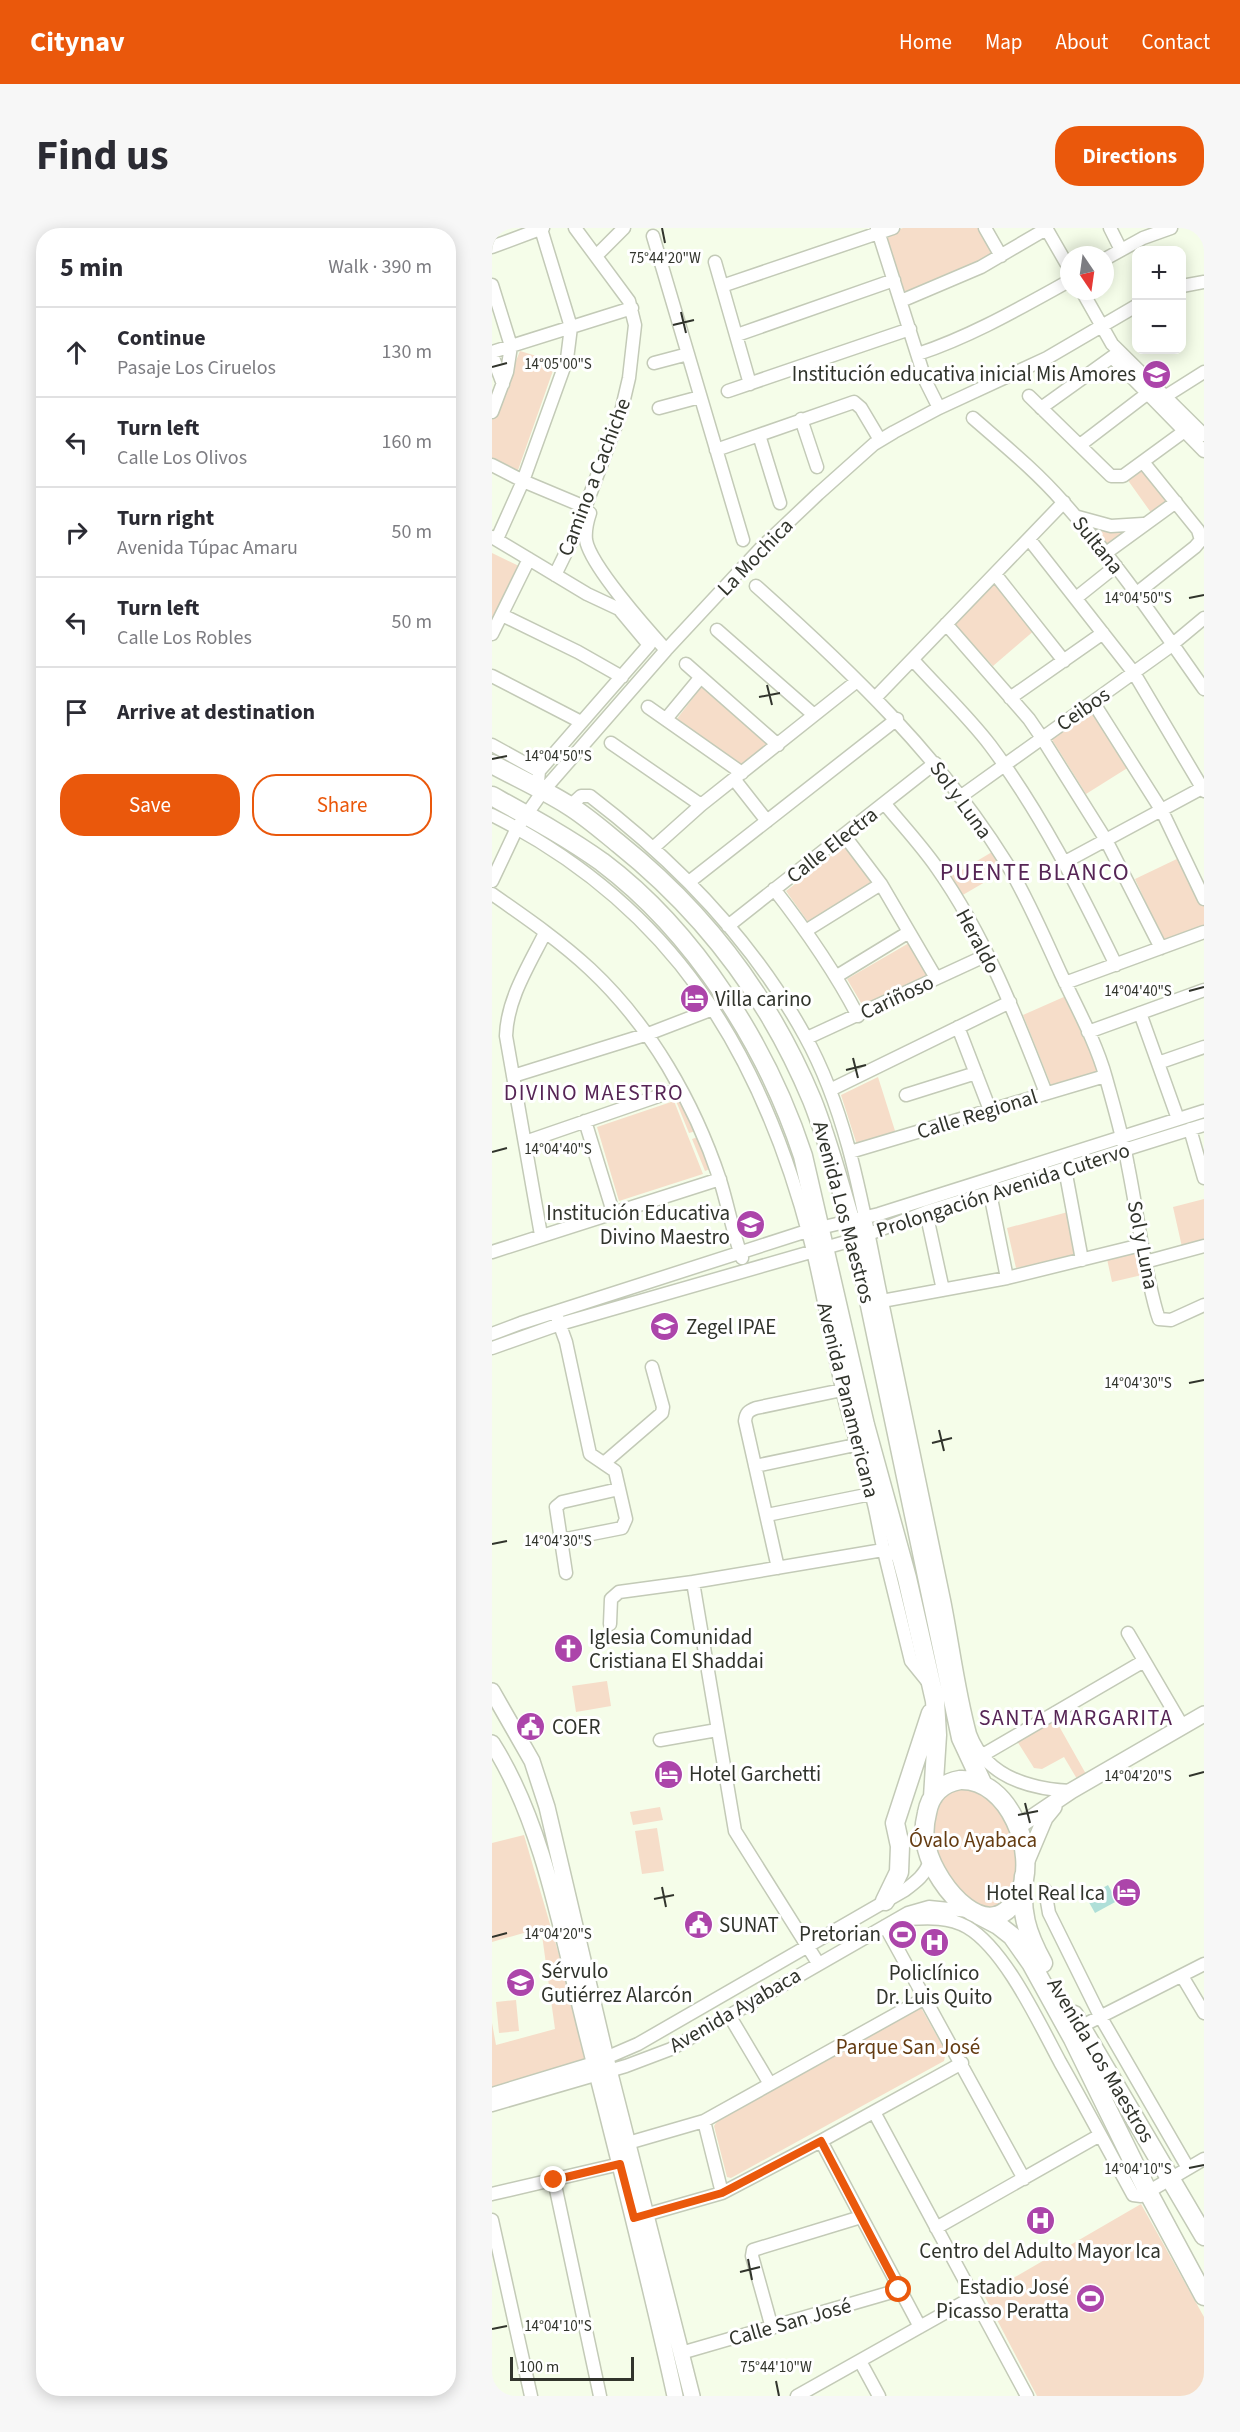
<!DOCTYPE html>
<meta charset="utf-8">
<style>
:root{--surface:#fff;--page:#f7f7f7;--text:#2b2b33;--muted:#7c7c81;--line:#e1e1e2;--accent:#ea580c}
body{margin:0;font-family:"Source Sans 3",sans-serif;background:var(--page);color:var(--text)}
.controls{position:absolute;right:18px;top:18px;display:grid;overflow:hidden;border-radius:12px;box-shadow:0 3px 15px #0003}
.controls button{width:54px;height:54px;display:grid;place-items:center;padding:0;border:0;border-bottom:2px solid var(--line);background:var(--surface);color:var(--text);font:30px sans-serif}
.compass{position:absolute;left:568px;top:18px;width:54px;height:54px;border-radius:50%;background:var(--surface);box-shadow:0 3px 15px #0003;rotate:167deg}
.scale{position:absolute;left:18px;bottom:15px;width:124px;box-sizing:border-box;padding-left:6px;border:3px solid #31342c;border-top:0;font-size:16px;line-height:21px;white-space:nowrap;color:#31342c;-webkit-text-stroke:4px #fff;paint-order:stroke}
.stop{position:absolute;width:18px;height:18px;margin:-14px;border:4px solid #ea580c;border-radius:50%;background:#fff}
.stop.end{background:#ea580c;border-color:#fff;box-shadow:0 2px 6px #0008}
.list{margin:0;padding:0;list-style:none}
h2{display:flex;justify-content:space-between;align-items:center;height:78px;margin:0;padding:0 24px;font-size:26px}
h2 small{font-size:20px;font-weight:400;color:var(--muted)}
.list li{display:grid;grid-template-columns:39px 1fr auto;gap:18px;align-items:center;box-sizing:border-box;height:90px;padding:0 24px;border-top:2px solid var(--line)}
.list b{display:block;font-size:22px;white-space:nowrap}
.list p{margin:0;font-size:20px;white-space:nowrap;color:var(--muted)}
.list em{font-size:20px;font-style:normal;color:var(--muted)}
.actions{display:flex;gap:12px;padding:18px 24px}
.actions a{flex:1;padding:14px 0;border:2px solid var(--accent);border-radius:24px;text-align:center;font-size:21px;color:var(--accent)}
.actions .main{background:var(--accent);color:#fff}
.icon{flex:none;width:33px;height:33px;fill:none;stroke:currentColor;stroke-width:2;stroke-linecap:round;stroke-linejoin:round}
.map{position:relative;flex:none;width:712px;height:2168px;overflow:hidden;border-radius:24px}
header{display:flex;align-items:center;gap:36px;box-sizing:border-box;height:84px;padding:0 30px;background:var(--accent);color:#fff}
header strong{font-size:28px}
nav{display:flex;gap:33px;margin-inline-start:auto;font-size:21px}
.intro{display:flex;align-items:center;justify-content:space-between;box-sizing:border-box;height:144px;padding:0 36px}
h1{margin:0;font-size:42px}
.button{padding:15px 27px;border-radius:24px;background:var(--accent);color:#fff;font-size:21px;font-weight:700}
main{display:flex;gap:36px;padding:0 36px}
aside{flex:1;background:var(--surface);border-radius:24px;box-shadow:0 3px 15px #0003}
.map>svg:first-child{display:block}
</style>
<header>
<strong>Citynav</strong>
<nav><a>Home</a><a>Map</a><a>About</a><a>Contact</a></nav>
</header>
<div class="intro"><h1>Find us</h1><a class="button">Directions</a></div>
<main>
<aside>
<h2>5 min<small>Walk · 390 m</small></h2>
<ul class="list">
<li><svg class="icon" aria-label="ahead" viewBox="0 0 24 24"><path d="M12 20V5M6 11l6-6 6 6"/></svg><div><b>Continue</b><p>Pasaje Los Ciruelos</p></div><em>130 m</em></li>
<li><svg class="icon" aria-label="left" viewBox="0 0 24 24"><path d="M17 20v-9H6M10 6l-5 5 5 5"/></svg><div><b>Turn left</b><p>Calle Los Olivos</p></div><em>160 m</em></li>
<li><svg class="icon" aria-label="right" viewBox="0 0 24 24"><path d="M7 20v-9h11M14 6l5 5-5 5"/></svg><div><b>Turn right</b><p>Avenida Túpac Amaru</p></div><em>50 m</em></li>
<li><svg class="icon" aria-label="left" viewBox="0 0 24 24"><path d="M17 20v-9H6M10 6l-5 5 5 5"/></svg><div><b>Turn left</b><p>Calle Los Robles</p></div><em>50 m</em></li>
<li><svg class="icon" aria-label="arrive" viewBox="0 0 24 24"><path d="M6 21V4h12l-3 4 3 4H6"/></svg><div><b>Arrive at destination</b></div></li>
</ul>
<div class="actions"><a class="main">Save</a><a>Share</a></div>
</aside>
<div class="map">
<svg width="712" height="2168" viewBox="0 0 712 2168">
<rect width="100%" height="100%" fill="#f5fde9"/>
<path fill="#f6ddc9" d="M411,0H488L501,22L500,29L417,65H412L395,11L397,5Z
M28,123L64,134L25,245L0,234V192Z
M650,241L678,272L660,286L635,251Z
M606,303L630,304L632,305L615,318L604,304Z
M0,325L29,339L0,395Z
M505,353L544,401L501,438L462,396Z
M211,457L276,515L248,539L184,492Z
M601,480L637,539L594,566L559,510Z
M353,617L380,654L316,694L294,663Z
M500,624L512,643L469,668L458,649Z
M689,629L712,677V698L672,714L643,651Z
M417,715L438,749L372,780L355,751Z
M574,768L606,843L559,857L531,787Z
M386,849L404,906L365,917L349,867Z
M189,871L204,903L197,905L184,873Z
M182,873L211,946L127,973L105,899Z
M206,909L218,941L213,943L200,911Z
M712,971V1012L690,1019L681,979Z
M576,984L586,1028L524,1040L515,1000Z
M645,1024L650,1047L620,1054L615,1031Z
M115,1453L119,1478L84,1484L80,1458Z
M563,1491L594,1546L585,1551L572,1529L550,1541L542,1540L525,1513Z
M474,1553L510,1579L527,1630L521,1662L510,1675L503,1679L490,1681L461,1662L438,1614L448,1561Z
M168,1579L171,1592L141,1597L138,1584Z
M165,1600L172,1643L150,1646L143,1603Z
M32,1607L95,1823L91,1835L0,1861V1795L4,1817L63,1801L49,1700L0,1714V1615Z
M24,1772L27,1803L7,1805L4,1774Z
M428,1778L454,1824L452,1833L239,1950L235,1949L222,1898L226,1892Z
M649,1976L712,2089V2168H545L492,2067Z"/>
<path fill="#afdfd8" d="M616,1657L625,1673L603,1685L594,1669Z"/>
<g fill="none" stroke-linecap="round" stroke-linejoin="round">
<defs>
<path id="minor" d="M385,0L434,154L447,180
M493,0L509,28
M554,0L577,40
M618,0L629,22
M161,8L251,312
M0,19L51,0
M104,28L132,0
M613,31L651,10L679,0
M223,34L258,156
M0,57L19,118L15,144L0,184
M230,58L401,0
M690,58L712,54
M590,63L620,116L712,207
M409,73L489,39L554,1
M245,107L402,52
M0,124L140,80
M426,126C480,108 528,80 577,53
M0,127L11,156
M162,135L196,126
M236,163L418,101
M537,168L619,248H631L694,202
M674,168L712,144
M167,180L208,169
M549,180L620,129L712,223
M481,190C512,217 544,243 571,274C623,332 667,397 712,461
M309,191L325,239
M267,207L288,275
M588,217L656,165
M224,222L362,174L369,180L388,212
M0,237L31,253L93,279
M98,285C95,294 93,303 94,312C98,337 155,401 174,422
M586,289L619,298L651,296
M0,309L95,366L127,381L157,417L47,543L46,554L51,562
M5,311L31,253L75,131L79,99L49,1
M537,311L642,445L712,563
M614,325L684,274
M503,346L572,433
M63,347L84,304L129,184L137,150L143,97L137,73L83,0
M264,358C358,442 448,528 515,636C536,671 552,709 569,746C585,780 604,814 614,850C622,879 631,909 636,938C646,987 651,1037 665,1085L667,1091L679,1092L712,1077
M645,365L703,319L709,312L706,302L651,234
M584,370L624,338
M10,387L86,424L130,449
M454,396L537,491L550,510L614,612L669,720
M225,402L322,487
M0,406L37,331
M421,432C446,460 475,487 498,517C549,585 587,661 624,737
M194,436L286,517
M0,448L89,494
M384,469L572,274
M518,470L611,405
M601,474L670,583L712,671
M156,479L250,545
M174,491L208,450
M119,515L209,577
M0,517L47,543
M242,551L275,593
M468,569L676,420L712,390
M393,576C410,597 429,617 445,640C493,708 524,788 554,865
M78,578L89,568H98C183,633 261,713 313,808C355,884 370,974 387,1059C409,1163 430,1268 452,1372C461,1417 466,1462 478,1506C494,1549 537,1561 579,1563
M0,587C179,677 268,821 318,1011C331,1062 339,1114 351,1165C359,1200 370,1231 379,1265C385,1284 387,1304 392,1323C401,1360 410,1397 419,1433L436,1454
M352,607L389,656L444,750
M161,620L209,577L365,453
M573,634L712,559
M0,653L25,600L51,563L174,422L268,321L326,266L382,216L402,204L447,180L555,130L644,78
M197,654L405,491
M282,661C314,702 342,742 366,788
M0,666C33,689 68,713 98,741C158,797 202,874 228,952C236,978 241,1005 250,1030
M236,698L443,535
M315,702L389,656
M345,748L417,704
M573,755L712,704
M648,785L686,891
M466,799L498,882
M596,804L712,762
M315,810L495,727
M666,835L712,819
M21,848L156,806L221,781
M338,862L518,774
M414,867L484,845
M93,893L121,984
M698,901L712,950
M33,914L187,861
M358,924L613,848
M573,941L590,1032
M498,965L515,1050
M434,984L451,1062
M49,1007L14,808C15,771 37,737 53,705
M0,1024L228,951
M653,1034L712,1018
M390,1073L515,1050L649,1017
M65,1089L74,1114L98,1226L123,1243L134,1291L130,1300L69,1312
M0,1106L29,1095L315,1003L387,986L712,883
M0,1120L68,1096L364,1011L434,984L712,897
M112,1235L170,1185L171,1179L160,1139
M263,1238L363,1217
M275,1287L379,1266
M286,1340L253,1193C254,1185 256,1183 264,1180L350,1162
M74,1345L64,1279L70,1274L127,1261
M201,1354L243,1603L326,1735
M118,1396L119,1371L127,1364L201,1354L391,1322L399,1326
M636,1405L691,1499
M168,1512L225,1502
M489,1528L652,1433
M553,1662L557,1685L608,1788L696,1940
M413,1691C434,1690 456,1688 475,1699C513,1721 547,1795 568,1834C593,1878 617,1923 641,1967L649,1968L712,1931
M393,1698L532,1951
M690,1748L712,1785
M237,1787L278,1856
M588,1799L712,1736
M0,1866L102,1835L146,1816L413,1662C425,1653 433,1647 438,1633
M0,1877L134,1838L179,1821L416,1685L437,1679L477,1683
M382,1884L535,2168
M212,1893L230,1965
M329,1913L428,2099
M136,1915L212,1893L433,1770
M62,1952L108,2168
M0,1966L128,1936
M146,1989L230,1965L329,1913L470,1835
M0,1992L39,2168
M444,2000L608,1907
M280,2100L260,2028L261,2022L369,1989
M189,2125L407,2062
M368,2133L387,2168
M305,2168L481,2069"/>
<path id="major" d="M0,1463L40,1533L55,1579L114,1830L200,2168
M0,1515C51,1595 70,1706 93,1798C124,1921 156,2044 183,2168
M527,1598L579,1563L712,1486
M534,1635L553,1590L562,1579"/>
<path id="highway" d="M0,536C26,550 52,562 76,577C94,588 111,603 127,616C212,684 278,771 320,872C338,917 349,964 364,1011L469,1510L491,1557
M0,568C38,589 75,609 110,634C203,704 275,818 311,928L373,1197L415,1350L443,1473L445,1507L441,1569
M468,1552C517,1550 546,1625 528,1664C499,1725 444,1658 435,1621C431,1609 432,1597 435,1585C438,1567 450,1555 468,1552Z
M532,1648C528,1683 534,1704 551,1735
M393,1673L407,1644L408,1618L403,1595L439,1485
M487,1687L506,1697L520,1708L539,1735L581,1811L656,1964L712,2068
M582,1787L712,2008"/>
</defs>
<use href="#minor" stroke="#c3cab7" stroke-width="15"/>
<use href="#major" stroke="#c3cab7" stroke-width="18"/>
<use href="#highway" stroke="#c3cab7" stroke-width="21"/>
<use href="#minor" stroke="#fff" stroke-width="12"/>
<use href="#major" stroke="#fff" stroke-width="15"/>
<use href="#highway" stroke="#fff" stroke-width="18"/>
</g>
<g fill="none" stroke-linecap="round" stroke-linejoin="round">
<path stroke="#ea580c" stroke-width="8" d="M62,1952L128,1936L142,1990L230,1965L329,1913L407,2062"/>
</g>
<path fill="none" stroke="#31342c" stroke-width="2" d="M170,0L173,15M189,84L194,105M181,97L202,92M0,139L15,135M697,370L712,367M275,457L280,477M267,469L288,465M0,531L15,528M697,763L712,759M361,830L366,850M354,842L374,837M0,924L15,920M697,1155L712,1152M447,1202L452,1223M440,1215L460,1210M0,1316L15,1313M697,1548L712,1544M533,1575L538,1595M526,1587L546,1583M170,1659L174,1679M162,1671L182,1667M0,1709L15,1705M697,1940L712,1937M256,2031L260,2052M248,2044L268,2039M0,2101L15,2098M284,2153L287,2168"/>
<defs>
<symbol id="school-disc" viewBox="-11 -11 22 22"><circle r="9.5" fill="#ac45aa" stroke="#fff"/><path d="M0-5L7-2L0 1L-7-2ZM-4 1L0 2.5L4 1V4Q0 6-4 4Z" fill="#fff"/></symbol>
<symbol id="hotel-disc" viewBox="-11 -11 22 22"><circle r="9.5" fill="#ac45aa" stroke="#fff"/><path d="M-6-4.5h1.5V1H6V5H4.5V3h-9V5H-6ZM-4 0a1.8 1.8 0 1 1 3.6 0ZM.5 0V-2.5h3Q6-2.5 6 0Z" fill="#fff"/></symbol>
<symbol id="university-disc" viewBox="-11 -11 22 22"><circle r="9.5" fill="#ac45aa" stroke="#fff"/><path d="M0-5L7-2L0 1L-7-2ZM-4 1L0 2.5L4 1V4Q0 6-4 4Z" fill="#fff"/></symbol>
<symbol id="church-disc" viewBox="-11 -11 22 22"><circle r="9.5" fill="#ac45aa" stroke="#fff"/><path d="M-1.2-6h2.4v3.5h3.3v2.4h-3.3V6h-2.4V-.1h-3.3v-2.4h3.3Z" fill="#fff"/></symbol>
<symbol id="civic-disc" viewBox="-11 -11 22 22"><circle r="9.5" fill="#ac45aa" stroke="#fff"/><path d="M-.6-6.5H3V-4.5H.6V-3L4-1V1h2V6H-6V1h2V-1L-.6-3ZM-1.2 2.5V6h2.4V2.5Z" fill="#fff"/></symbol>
<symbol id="stadium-disc" viewBox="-11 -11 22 22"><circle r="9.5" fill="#ac45aa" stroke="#fff"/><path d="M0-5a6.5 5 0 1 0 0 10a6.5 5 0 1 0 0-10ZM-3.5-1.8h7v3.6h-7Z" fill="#fff"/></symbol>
<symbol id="hospital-disc" viewBox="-11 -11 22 22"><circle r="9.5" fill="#ac45aa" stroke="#fff"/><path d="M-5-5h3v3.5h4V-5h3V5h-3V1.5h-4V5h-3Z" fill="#fff"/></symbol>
</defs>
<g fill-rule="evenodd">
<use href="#school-disc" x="648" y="130" width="33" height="33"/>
<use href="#hotel-disc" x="186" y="754" width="33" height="33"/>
<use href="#school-disc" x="242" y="980" width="33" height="33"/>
<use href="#university-disc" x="156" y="1082" width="33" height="33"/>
<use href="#church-disc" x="60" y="1404" width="33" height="33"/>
<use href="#civic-disc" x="22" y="1482" width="33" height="33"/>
<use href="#hotel-disc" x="160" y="1530" width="33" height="33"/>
<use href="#hotel-disc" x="618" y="1648" width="33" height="33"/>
<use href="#civic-disc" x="190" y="1680" width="33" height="33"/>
<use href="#stadium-disc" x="394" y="1690" width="33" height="33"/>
<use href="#hospital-disc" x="426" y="1698" width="33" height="33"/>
<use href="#university-disc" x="12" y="1738" width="33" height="33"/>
<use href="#hospital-disc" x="532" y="1976" width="33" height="33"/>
<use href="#stadium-disc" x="582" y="2054" width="33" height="33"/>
</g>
<g text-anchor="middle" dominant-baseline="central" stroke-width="6" stroke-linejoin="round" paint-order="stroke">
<g font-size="21" fill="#31342c" stroke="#fff" text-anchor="start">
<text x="644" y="146" text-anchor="end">Institución educativa inicial Mis Amores</text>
<text x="223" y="771">Villa carino</text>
<text x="238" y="985" text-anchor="end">Institución Educativa<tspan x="238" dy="24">Divino Maestro</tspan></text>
<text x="194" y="1099">Zegel IPAE</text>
<text x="97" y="1409">Iglesia Comunidad<tspan x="97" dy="24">Cristiana El Shaddai</tspan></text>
<text x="60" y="1499">COER</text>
<text x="197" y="1546">Hotel Garchetti</text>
<text x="613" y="1665" text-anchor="end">Hotel Real Ica</text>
<text x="227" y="1697">SUNAT</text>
<text x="389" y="1706" text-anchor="end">Pretorian</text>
<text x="49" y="1743">Sérvulo<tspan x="49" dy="24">Gutiérrez Alarcón</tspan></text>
<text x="442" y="1745" text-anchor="middle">Policlínico<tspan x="442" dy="24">Dr. Luis Quito</tspan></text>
<text x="548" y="2023" text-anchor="middle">Centro del Adulto Mayor Ica</text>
<text x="577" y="2059" text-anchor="end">Estadio José<tspan x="577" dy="24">Picasso Peratta</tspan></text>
</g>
<g font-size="21" fill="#31342c" stroke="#fff">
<text transform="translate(102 249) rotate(-69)">Camino a Cachiche</text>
<text transform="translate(606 317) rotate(51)">Sultana</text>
<text transform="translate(263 329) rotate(-46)">La Mochica</text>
<text transform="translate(591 481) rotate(-35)">Ceibos</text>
<text transform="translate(469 572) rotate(54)">Sol y Luna</text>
<text transform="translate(340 617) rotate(-38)">Calle Electra</text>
<text transform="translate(486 713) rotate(62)">Heraldo</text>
<text transform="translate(405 769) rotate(-25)">Cariñoso</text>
<text transform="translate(485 886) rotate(-17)">Calle Regional</text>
<text transform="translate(511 962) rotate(-18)">Prolongación Avenida Cutervo</text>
<text transform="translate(352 984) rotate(75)">Avenida Los Maestros</text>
<text transform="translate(651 1017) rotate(79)">Sol y Luna</text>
<text transform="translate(356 1172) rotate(76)">Avenida Panamericana</text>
<text transform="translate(243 1782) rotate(-30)">Avenida Ayabaca</text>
<text transform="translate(609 1832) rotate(59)">Avenida Los Maestros</text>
<text transform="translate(298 2094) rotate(-16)">Calle San José</text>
</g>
<g font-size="21" fill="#643b11" stroke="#fff">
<text x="481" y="1612">Óvalo Ayabaca</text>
<text x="416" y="1819">Parque San José</text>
</g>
<g font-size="22" letter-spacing="1.5" fill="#562555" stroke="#fff">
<text x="102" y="865">DIVINO MAESTRO</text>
<text x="584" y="1490">SANTA MARGARITA</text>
</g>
<g font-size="24" letter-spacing="1.5" fill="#562555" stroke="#fff">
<text x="543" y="644">PUENTE BLANCO</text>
</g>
</g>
<g font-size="15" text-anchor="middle" fill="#31342c" stroke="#fff" stroke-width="6" stroke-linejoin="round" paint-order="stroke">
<text x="173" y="35">75°44'20"W</text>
<text x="66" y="141">14°05'00"S</text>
<text x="646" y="375">14°04'50"S</text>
<text x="66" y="533">14°04'50"S</text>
<text x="646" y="768">14°04'40"S</text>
<text x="66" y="926">14°04'40"S</text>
<text x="646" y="1160">14°04'30"S</text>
<text x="66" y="1318">14°04'30"S</text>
<text x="646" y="1553">14°04'20"S</text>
<text x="66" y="1711">14°04'20"S</text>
<text x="646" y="1946">14°04'10"S</text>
<text x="66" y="2103">14°04'10"S</text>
<text x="284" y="2144">75°44'10"W</text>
</g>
</svg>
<div class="controls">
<button>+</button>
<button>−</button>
</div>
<svg class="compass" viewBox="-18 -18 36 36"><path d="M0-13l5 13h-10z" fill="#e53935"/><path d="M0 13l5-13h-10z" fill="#7c7c81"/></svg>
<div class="scale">100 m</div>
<div class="stop" style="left:407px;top:2062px"></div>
<div class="stop end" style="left:62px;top:1952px"></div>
</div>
</main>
